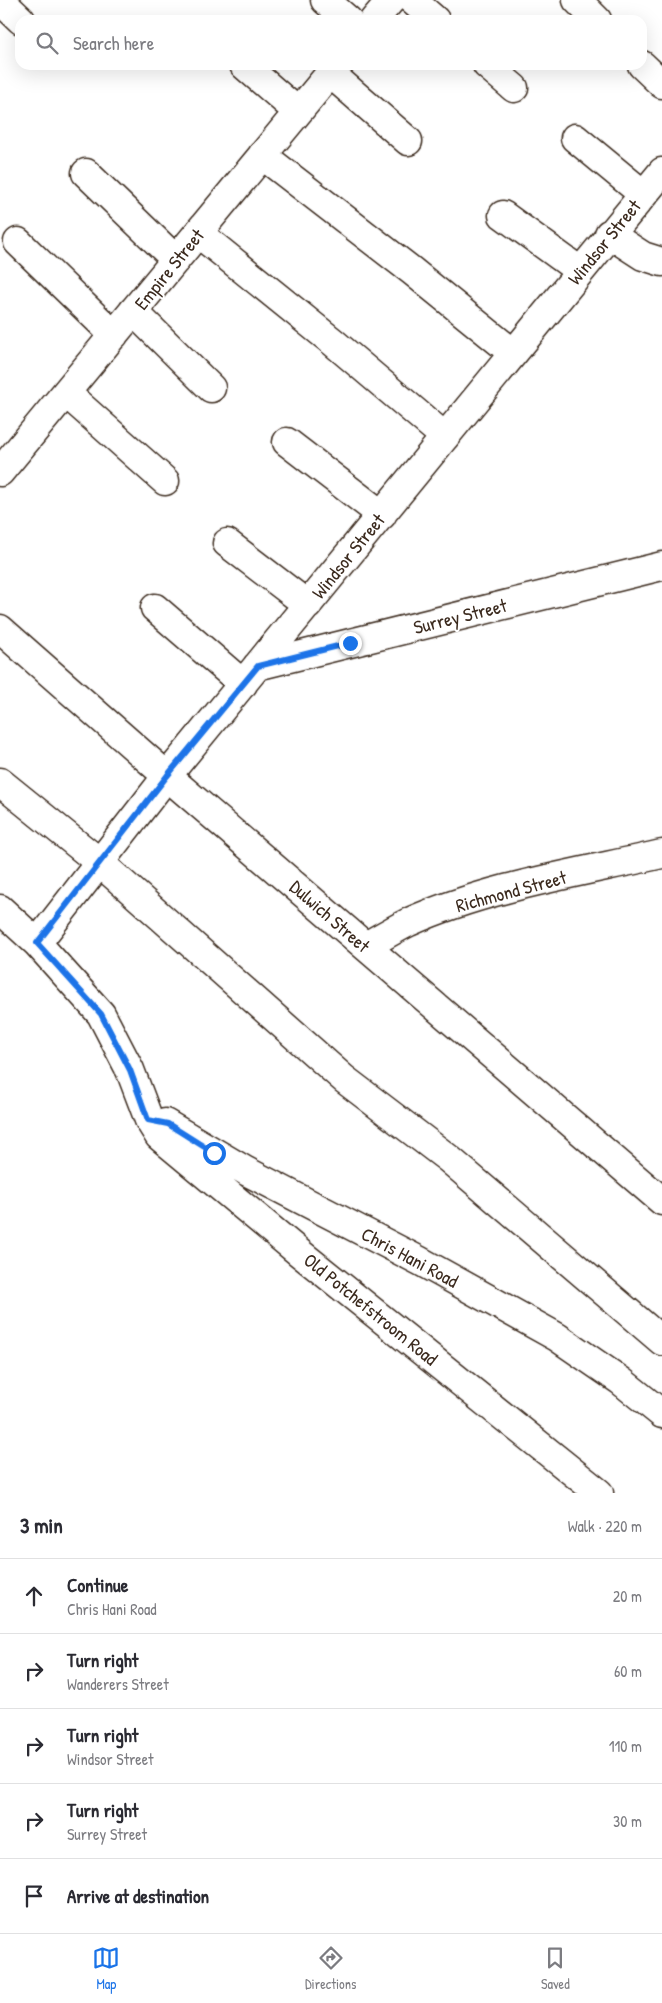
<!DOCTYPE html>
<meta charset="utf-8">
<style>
:root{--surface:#fff;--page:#f2f2f3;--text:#2b2b33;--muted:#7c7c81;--line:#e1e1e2;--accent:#1a73e8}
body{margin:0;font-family:"Patrick Hand",sans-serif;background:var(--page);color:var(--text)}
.stop{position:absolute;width:15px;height:15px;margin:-11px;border:4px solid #1a73e8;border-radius:50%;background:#fff}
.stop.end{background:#1a73e8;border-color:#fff;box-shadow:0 1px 5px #0008}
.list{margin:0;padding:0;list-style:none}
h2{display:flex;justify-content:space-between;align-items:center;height:65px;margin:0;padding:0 20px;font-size:21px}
h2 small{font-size:16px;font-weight:400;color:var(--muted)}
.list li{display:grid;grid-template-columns:32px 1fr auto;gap:15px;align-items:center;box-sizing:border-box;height:75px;padding:0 20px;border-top:1px solid var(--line)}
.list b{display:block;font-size:19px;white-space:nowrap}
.list p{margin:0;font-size:16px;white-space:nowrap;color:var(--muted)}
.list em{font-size:16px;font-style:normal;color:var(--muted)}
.icon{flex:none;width:28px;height:28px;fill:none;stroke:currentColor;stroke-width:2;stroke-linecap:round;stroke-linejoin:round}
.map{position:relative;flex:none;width:662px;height:1493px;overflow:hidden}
.search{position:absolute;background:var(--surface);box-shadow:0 5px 20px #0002;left:15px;right:15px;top:15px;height:55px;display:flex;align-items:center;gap:12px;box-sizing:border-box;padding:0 18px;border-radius:15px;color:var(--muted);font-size:19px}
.sheet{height:440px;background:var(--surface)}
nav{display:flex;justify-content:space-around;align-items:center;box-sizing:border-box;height:70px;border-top:1px solid var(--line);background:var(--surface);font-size:14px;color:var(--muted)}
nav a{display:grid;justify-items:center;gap:2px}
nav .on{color:var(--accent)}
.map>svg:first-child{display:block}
</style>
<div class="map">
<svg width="662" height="1493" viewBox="0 0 662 1493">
<rect width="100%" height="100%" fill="#fff"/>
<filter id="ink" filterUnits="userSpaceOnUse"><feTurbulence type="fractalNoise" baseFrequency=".02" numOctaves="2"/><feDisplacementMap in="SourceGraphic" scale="10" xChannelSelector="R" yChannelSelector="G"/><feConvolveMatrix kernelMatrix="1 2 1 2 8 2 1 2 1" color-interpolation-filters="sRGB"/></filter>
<g filter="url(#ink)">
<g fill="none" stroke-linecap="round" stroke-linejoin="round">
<defs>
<path id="minor" d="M0,0L21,20
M325,0L348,20
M412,0L435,20
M577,0L597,20
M374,20L391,0
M244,65L298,112
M487,65L514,88
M642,65L662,84
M330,73L408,141
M575,138L643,194
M262,155L412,271L513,353
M86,173L176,260
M503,215L580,271
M198,233L333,342L445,437
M609,234L643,256L662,262
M18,242L114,335
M133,311L211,388
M66,393L165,481
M287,442L382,515
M0,472L337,65
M227,543L308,605
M155,608L243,684
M0,629L167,776L662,1201
M257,666L662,566
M0,782L99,862L344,1079L449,1159L662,1341
M0,909L37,943L101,1014L130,1070L149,1120L159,1136L301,1254L599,1493
M37,943L167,776L662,172
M366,946C380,938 395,929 409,922C488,887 578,873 662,854
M165,1123L246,1171L420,1261L557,1337L621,1381L662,1414"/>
</defs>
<use href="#minor" stroke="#3b2a1e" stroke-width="31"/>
<use href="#minor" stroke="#fff" stroke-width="28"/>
</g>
</g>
<g fill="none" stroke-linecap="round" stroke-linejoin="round" filter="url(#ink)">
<path stroke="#1a73e8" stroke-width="6" d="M214,1153L168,1124L148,1120L130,1070L101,1014L37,943L167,776L258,666L350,643"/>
</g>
<g text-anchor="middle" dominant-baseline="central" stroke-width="4" stroke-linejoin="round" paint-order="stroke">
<g font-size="19" fill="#3b2a1e" stroke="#fff">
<text transform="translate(604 242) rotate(-51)">Windsor Street</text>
<text transform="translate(169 269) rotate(-51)">Empire Street</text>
<text transform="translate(348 556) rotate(-51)">Windsor Street</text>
<text transform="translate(460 616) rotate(-14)">Surrey Street</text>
<text transform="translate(511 891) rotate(-15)">Richmond Street</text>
<text transform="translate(330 916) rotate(41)">Dulwich Street</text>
<text transform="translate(410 1257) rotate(28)">Chris Hani Road</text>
<text transform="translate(371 1309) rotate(39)">Old Potchefstroom Road</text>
</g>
</g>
</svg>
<div class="stop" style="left:214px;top:1153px"></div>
<div class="stop end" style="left:350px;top:643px"></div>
<div class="search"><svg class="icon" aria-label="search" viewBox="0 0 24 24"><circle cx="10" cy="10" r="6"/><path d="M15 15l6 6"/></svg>Search here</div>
</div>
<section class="sheet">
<h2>3 min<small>Walk · 220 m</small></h2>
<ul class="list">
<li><svg class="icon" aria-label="ahead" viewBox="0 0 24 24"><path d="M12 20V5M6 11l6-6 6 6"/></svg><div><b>Continue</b><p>Chris Hani Road</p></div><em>20 m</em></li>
<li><svg class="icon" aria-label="right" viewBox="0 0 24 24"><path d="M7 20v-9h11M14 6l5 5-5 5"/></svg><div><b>Turn right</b><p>Wanderers Street</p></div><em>60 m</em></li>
<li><svg class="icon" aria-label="right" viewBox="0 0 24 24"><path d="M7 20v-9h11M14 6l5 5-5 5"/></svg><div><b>Turn right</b><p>Windsor Street</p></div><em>110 m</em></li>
<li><svg class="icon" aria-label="right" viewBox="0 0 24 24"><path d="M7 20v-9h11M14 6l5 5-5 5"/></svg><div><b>Turn right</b><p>Surrey Street</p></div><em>30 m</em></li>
<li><svg class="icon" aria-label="arrive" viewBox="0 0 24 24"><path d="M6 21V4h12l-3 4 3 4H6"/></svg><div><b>Arrive at destination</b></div></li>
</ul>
</section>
<nav>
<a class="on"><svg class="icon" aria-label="map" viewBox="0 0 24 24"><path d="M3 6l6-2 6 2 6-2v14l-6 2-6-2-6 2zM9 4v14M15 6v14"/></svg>Map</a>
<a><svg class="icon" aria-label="directions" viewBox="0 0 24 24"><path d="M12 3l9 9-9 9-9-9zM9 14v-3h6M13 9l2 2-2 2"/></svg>Directions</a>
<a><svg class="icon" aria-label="saved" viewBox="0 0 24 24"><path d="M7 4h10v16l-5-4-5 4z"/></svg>Saved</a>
</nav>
